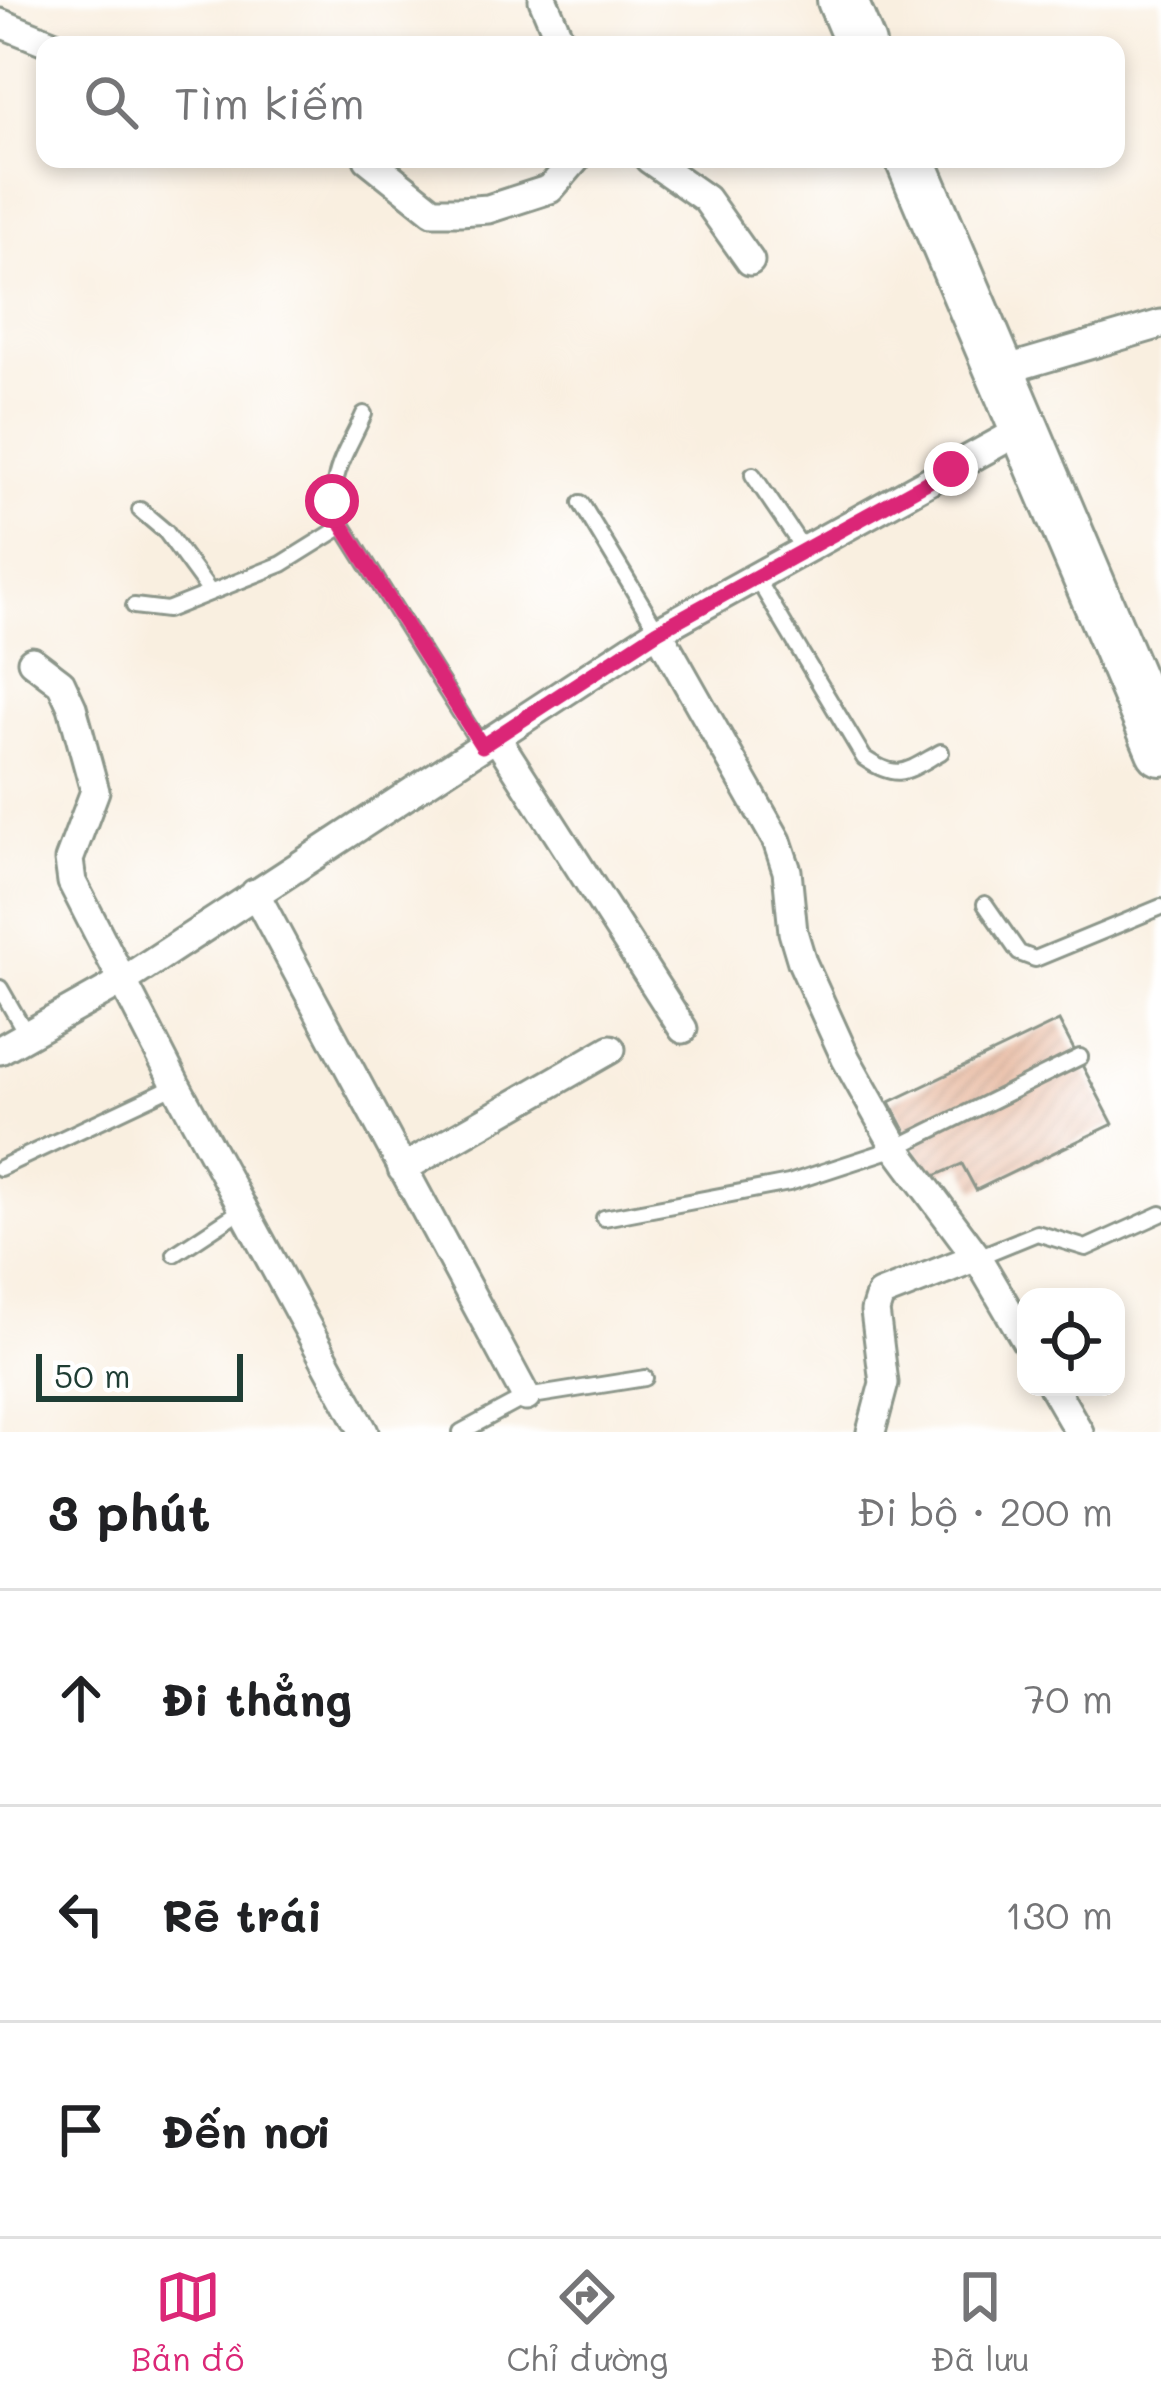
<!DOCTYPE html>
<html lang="vi">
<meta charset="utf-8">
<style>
:root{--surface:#fff;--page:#f2f2f2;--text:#202124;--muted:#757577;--line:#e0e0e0;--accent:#db2777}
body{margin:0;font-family:Mali,sans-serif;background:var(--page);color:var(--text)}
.controls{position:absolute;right:36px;bottom:36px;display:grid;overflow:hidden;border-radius:24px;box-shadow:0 6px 18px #0003}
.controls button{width:108px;height:108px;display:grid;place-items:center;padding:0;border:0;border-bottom:3px solid var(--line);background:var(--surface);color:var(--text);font:60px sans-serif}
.scale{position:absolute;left:36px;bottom:30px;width:207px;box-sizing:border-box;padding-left:12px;border:6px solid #1f3d34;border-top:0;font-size:33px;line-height:42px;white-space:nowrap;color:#1f3d34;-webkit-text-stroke:9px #fff;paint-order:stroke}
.stop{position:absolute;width:36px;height:36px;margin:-27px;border:9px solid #db2777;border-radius:50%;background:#fff}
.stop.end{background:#db2777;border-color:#fff;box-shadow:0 3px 12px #0008}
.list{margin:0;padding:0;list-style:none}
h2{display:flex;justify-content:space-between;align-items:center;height:156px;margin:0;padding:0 48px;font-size:51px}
h2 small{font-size:39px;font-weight:400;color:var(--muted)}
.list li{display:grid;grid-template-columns:78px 1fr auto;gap:36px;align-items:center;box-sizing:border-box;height:216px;padding:0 48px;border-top:3px solid var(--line)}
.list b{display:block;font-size:45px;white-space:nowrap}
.list em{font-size:39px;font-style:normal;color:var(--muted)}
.icon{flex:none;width:66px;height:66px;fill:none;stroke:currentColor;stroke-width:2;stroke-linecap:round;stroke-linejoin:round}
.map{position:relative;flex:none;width:1161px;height:1432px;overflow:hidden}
.search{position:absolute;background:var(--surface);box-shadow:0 6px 18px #0003;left:36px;right:36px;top:36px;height:132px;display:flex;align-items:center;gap:30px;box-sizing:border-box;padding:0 42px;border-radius:24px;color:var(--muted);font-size:45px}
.sheet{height:804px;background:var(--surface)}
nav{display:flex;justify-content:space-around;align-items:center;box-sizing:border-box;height:168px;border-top:3px solid var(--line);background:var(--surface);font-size:33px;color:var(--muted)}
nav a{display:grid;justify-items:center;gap:6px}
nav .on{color:var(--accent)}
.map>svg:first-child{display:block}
</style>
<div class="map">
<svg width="1161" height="1432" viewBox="0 0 1161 1432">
<defs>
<pattern id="building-hatch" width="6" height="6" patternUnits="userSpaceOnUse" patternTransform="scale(3)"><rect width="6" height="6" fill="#e5ae91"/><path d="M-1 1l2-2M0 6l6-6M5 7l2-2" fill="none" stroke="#b98f77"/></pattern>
</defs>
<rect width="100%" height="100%" fill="#fff"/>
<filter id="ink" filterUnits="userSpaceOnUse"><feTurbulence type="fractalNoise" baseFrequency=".00833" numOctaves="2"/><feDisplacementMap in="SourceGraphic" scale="24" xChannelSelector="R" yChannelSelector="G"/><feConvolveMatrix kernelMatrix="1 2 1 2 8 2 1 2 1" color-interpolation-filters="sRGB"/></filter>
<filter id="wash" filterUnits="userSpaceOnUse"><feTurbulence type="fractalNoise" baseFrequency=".004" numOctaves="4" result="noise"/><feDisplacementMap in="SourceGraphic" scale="48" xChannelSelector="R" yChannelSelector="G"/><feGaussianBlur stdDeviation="2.7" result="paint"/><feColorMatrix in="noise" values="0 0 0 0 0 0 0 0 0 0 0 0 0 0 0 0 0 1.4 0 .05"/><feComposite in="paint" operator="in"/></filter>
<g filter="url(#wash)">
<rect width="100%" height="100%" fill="#f9efe0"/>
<g id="blocks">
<path fill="url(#building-hatch)" d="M1059,1021L1113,1124L976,1190L962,1164L930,1178L890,1102Z"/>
</g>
</g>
<g filter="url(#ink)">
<use href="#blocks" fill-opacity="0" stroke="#8c968a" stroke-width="3"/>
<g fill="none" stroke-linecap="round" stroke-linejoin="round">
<defs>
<path id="lane" d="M364,414C345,457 322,481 343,526L481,746
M753,475L804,550
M581,503L658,631
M140,510L166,532L210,592
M756,577L864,758C899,782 907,771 941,752
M134,606L167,610L282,564L343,526
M985,904L1019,953L1035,959L1161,907
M0,988L27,1035
M0,1168L176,1085
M604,1218L789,1183L896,1148L1080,1057
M175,1254L243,1209
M978,1257L1037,1233L1086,1248L1161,1214
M461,1432L526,1397L645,1378"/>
<path id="street" d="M543,0L562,45
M0,23L55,45
M368,159L433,211H460L488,209L550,189L576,159
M649,159L706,199L750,261
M1001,371L1161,324
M658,631L777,841L787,871L793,932L802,962L846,1059L896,1148L977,1257L1026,1341
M32,661L61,683L72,707L95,791L69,860L72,882L176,1085L364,1432
M496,737L683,1029
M255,893L526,1397
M0,1050L123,981L658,631L1025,428
M402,1169L611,1049
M1053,1387L1079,1432
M871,1432L884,1383L875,1311L880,1295L977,1257"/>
<path id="highway" d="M842,0L861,45
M910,159L1161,751"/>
</defs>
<use href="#lane" stroke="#8c968a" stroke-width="20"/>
<use href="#street" stroke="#8c968a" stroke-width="33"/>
<use href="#highway" stroke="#8c968a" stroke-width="54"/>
<use href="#lane" stroke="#fff" stroke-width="14"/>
<use href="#street" stroke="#fff" stroke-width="27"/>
<use href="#highway" stroke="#fff" stroke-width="48"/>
</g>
</g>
<g fill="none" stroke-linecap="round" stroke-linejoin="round" filter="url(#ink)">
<path stroke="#db2777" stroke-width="15" d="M332,501L343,526L482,746L658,631L951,469"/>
</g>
</svg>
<div class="controls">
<button><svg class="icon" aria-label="locate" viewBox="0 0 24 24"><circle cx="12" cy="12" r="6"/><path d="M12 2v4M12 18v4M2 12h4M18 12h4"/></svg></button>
</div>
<div class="scale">50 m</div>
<div class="stop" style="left:332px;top:501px"></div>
<div class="stop end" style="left:951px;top:469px"></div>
<div class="search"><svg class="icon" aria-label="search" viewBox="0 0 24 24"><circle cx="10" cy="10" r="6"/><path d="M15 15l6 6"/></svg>Tìm kiếm</div>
</div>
<section class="sheet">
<h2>3 phút<small>Đi bộ · 200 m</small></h2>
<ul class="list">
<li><svg class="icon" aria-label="ahead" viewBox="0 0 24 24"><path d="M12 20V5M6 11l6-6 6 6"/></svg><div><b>Đi thẳng</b></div><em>70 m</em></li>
<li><svg class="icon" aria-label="left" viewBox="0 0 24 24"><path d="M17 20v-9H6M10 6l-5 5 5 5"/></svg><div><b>Rẽ trái</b></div><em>130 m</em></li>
<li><svg class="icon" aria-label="arrive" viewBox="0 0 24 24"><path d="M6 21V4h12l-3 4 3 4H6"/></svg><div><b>Đến nơi</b></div></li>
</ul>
</section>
<nav>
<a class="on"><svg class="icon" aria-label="map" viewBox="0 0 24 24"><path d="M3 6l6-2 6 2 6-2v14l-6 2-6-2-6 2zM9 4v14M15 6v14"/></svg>Bản đồ</a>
<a><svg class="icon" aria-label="directions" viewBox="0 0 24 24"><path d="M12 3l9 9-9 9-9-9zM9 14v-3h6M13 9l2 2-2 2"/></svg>Chỉ đường</a>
<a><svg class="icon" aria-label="saved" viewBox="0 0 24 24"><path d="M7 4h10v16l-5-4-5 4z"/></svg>Đã lưu</a>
</nav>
